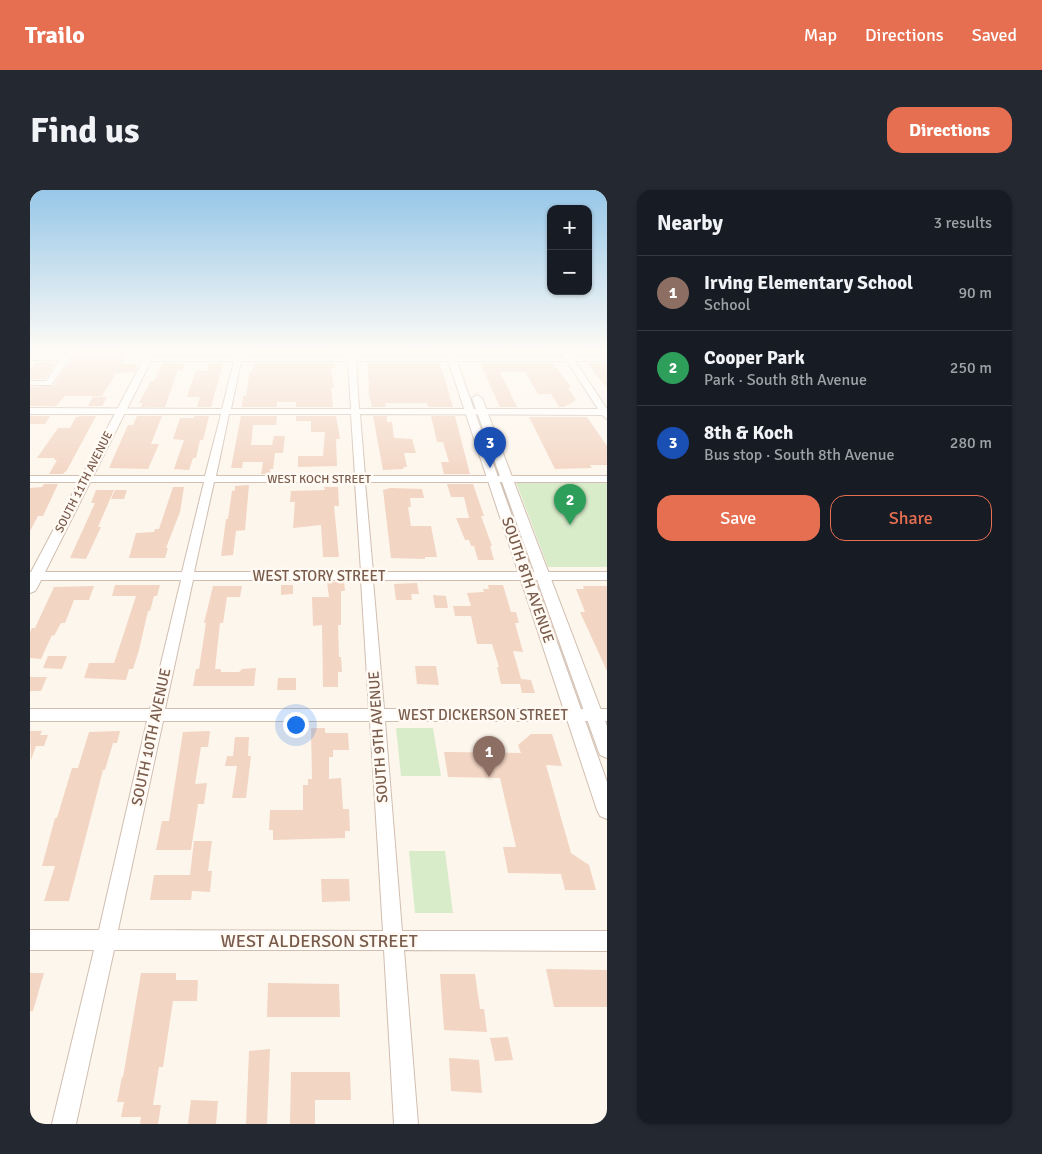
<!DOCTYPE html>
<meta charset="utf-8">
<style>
:root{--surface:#171b24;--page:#242831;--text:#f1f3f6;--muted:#9ea1a6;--line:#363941;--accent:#e76f51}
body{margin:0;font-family:Signika,sans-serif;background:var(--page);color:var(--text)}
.controls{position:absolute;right:15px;top:15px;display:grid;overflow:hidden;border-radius:10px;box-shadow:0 1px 4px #0004}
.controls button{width:45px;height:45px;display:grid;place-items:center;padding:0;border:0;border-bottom:1px solid var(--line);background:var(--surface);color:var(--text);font:25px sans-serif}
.you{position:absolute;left:265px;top:534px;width:18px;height:18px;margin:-12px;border:4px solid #fff;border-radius:50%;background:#1a73e8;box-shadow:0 0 0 8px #1a73e833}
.badge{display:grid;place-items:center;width:32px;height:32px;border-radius:50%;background:var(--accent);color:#fff;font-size:16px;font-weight:700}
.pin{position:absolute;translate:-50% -41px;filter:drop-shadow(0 1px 2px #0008)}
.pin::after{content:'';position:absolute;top:26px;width:18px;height:15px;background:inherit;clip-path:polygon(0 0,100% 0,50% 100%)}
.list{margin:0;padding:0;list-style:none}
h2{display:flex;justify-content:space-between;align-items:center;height:65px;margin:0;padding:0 20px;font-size:21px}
h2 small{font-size:16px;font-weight:400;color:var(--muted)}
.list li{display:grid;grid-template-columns:32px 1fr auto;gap:15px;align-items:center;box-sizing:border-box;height:75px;padding:0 20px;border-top:1px solid var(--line)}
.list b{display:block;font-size:19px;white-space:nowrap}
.list p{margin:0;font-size:16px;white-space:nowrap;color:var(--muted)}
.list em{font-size:16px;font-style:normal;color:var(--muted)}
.actions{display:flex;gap:10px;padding:15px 20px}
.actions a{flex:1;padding:11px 0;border:1px solid var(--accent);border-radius:15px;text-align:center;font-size:18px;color:var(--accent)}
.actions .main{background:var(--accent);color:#fff}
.map{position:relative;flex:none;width:577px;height:934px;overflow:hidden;border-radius:15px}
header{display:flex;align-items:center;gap:30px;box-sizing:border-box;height:70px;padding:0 25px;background:var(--accent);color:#fff}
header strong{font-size:24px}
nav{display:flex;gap:28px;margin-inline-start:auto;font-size:18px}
.intro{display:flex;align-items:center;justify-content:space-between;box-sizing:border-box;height:120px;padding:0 30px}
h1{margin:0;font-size:35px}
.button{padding:12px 22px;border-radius:15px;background:var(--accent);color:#fff;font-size:18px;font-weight:700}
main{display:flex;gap:30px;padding:0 30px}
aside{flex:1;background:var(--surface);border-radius:15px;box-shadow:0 1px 4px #0004}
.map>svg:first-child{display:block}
</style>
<header>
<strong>Trailo</strong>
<nav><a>Map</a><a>Directions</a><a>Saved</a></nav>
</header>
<div class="intro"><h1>Find us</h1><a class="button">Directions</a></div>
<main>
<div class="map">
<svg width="577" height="934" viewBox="0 0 577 934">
<rect width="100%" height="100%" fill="#fdf6ec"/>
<path fill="#d8ecc9" d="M486,292H577V377H518Z
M366,538H403L411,586H371Z
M379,661H415L423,723H385Z"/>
<path fill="#f3d5c3" d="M47,161H98L91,174H107V178L105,182L86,183L72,206H35L26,216H0V197L23,196Z
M227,161H303L304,165H226Z
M374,161H405L407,165H337L336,162Z
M445,161H516L518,165H447Z
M548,161H577V165H552Z
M6,172H26L15,189H0V180Z
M133,173H155L152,181L148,180L135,217H111L113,213H109L121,191H124Z
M179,173H193L181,217H167L170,207H157L166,181H177Z
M224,173H305V178H301L304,198H301L303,217H266V212H247V217H212L213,206H216L220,181H222Z
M337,173H410L423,217H398L397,213H355L356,217H342L338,201H339V193Z
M450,173H523L541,197L538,198L546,210L534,217H529L521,204H508L495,182H470L487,217H470Z
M557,173H577V198Z
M63,207H77L72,216H58Z
M0,226H20L15,234H0Z
M52,226H66L37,280L33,284H19L27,270H24L25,268H7L28,238H40L46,227Z
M107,226H132L121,254H129L118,279L79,278L98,235H103Z
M164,226H179L173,250H170L166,268H163L159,280L144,279L154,250L143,249L150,228H164Z
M211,226H247L246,235H223L221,255H242L244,246H255L253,263H245L243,279H240V284H231L233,272H213L212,278H201Z
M266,226H306L310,249H306L307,276L268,277V266H293L295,242H281V231H266Z
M343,226H357V232H362L364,248L382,249L386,263H374L377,277H373L374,279L353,280Z
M401,226H425L440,284H414L411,272H419L413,252H407Z
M499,227H557L577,256V275H560L562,278L525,279Z
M14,294H28L13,326H8L0,341V298L12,297Z
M417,294H443L454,326H451L462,356H460L464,370H448L444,356H441L439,350H435L426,328H439L434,307H421Z
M219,295L215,340L206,341L203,365L191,366L196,329H198L202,301L205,300V296Z
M143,297H154L150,322L136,358H138L135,368H99L106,343L124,342L125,339H129Z
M294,297H308L309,316H304L309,367H293L291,335L263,338L265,312H260L261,301L295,300Z
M360,298L392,299L394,308H380L381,317H378L381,336H401L407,367H395V369L361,368L353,300Z
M66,300H84L68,337H71L56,369L40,368L65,313H61Z
M85,300H97L94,309H81Z
M297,392H314L315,401H311V435H308L309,467H311L312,482H308V497H293L292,435L283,436L282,407H299Z
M387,393L389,404H381L382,410H366L364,394Z
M85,395H130L127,406H124L120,421H118L109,460L103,479H99L96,490L54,488L59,473H84L93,446L106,406H82Z
M251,395H263V404L251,405Z
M458,395H473L481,422H486L489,433H485L493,462L483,461L491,489L501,490L505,503H492L490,494H471L467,477H469L462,454H447L441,426H425L423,416H441L437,403L454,402L453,399H459Z
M64,396L59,410H44L35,433H31L24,446L22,445L11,469L0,468V442L2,438H5L24,397Z
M183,396H212L210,407H197L193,433H190L185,479H191V482H209L212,479L226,478L224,496H163L166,479H169L176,433H174Z
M553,396H577V481L550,422H555L546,399H554Z
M403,405L416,406L418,418H405Z
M18,466H37L32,479L13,478Z
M385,476H406L409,495L387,494Z
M0,487H17L11,501H0Z
M248,488H266V500H247Z
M281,538H295V543H318L319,560H303V567H299V589L311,588L313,619H319L320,641H315V648L243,650V640H239L240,620H273V595H278V589H282Z
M0,541H12L10,545H18L14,556H6L1,570Z
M90,541L87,553H83L75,580H73L39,711H14L25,676H12L25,628H27L42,578H48L59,542Z
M180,541L178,557H171L165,594L177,593L174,614H168L161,660H126L132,631H139L153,542Z
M501,544H522L532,576L516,575L541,663L559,675L566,700H535L531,684L478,683L473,657H486L470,588L418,587L414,562L491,563L488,555Z
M205,547H219L218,566H221L216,608H202L207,576H195L197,566H203Z
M164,651H182L178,681H182L180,702L162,701L161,710H120L124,685H160Z
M291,689H319L320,711L292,712Z
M516,779L577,780V817H524Z
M0,783H14L3,821H0Z
M111,783H146V790H168L167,811H143L133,877H129L123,915H131L128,934H110L111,927H91L94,912H87L92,887H93Z
M410,784H445L450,819H454L457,842L414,840Z
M238,793L309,794L310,827H237Z
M478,847L483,870L465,871L460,848Z
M240,859L237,934H216L219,861Z
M419,868L449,870L452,903L421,901Z
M261,882H320L321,910H285V934H260Z
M161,910L188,911L186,934H158Z"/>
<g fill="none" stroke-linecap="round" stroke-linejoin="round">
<defs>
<path id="minor" d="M37,161H45L21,195H0V191H16L30,170H0V166H34Z
M207,161H213L212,167H318V161H324L325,167H534L532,164L536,162L542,167H577V171H545L577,219V229L572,225L330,224L335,286H577V292H335L343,382H577V390H343L354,519H577V531H355L372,741H577V761L374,760L388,934H364L354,760H84L46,934H22L64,760H0V740H69L117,531H0V519H120L151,390H0V382H152L174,292H0V286H175L191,224H0V218L192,219L204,171H117L113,169L117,167H205ZM211,171H318L321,219H201ZM326,171H537L568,219H329ZM199,224H321L325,286H186ZM184,292H325L331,382H164ZM163,390H331L339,519H135ZM133,531H340L353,741L88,740Z"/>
<path id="tertiary" d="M118,161H126L7,398L5,401L0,403V384Z
M415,161H423L577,592V629L570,626L567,620Z
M447,205L452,208L577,536V568L570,565L568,560L442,208Z"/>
</defs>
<use href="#minor" stroke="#d1beb0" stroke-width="2"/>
<use href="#tertiary" stroke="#d1beb0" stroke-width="2"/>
<use href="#minor" fill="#fff" fill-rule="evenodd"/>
<use href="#tertiary" fill="#fff" fill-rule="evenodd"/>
</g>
<linearGradient id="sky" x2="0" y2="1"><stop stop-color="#97c7e8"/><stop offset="0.55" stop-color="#fefbf6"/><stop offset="1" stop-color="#fefbf6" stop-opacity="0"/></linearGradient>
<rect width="577" height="291" fill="url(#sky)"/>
<g text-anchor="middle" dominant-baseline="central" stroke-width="5" stroke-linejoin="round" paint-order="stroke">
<g font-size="12" fill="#7a5c4d" stroke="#fffaf3">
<text x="289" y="289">WEST KOCH STREET</text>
<text transform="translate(54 292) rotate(-63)">SOUTH 11TH AVENUE</text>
</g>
<g font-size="15" fill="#7a5c4d" stroke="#fffaf3">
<text x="289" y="386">WEST STORY STREET</text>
<text transform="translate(498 390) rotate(71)">SOUTH 8TH AVENUE</text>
<text x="453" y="525">WEST DICKERSON STREET</text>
<text transform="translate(121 547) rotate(-78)">SOUTH 10TH AVENUE</text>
<text transform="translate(348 547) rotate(-94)">SOUTH 9TH AVENUE</text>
</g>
<g font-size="18" fill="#7a5c4d" stroke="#fffaf3">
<text x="289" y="751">WEST ALDERSON STREET</text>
</g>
</g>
</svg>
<div class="controls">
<button>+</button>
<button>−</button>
</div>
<div class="you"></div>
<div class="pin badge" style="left:459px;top:587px;background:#8d6e63">1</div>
<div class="pin badge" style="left:540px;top:335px;background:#2e9e5b">2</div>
<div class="pin badge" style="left:460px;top:278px;background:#1a4fb4">3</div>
</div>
<aside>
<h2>Nearby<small>3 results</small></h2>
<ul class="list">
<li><span class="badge" style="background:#8d6e63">1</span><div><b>Irving Elementary School</b><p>School</p></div><em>90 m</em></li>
<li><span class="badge" style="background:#2e9e5b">2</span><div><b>Cooper Park</b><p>Park · South 8th Avenue</p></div><em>250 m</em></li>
<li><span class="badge" style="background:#1a4fb4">3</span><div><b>8th &amp; Koch</b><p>Bus stop · South 8th Avenue</p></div><em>280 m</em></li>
</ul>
<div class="actions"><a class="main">Save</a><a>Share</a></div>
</aside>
</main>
